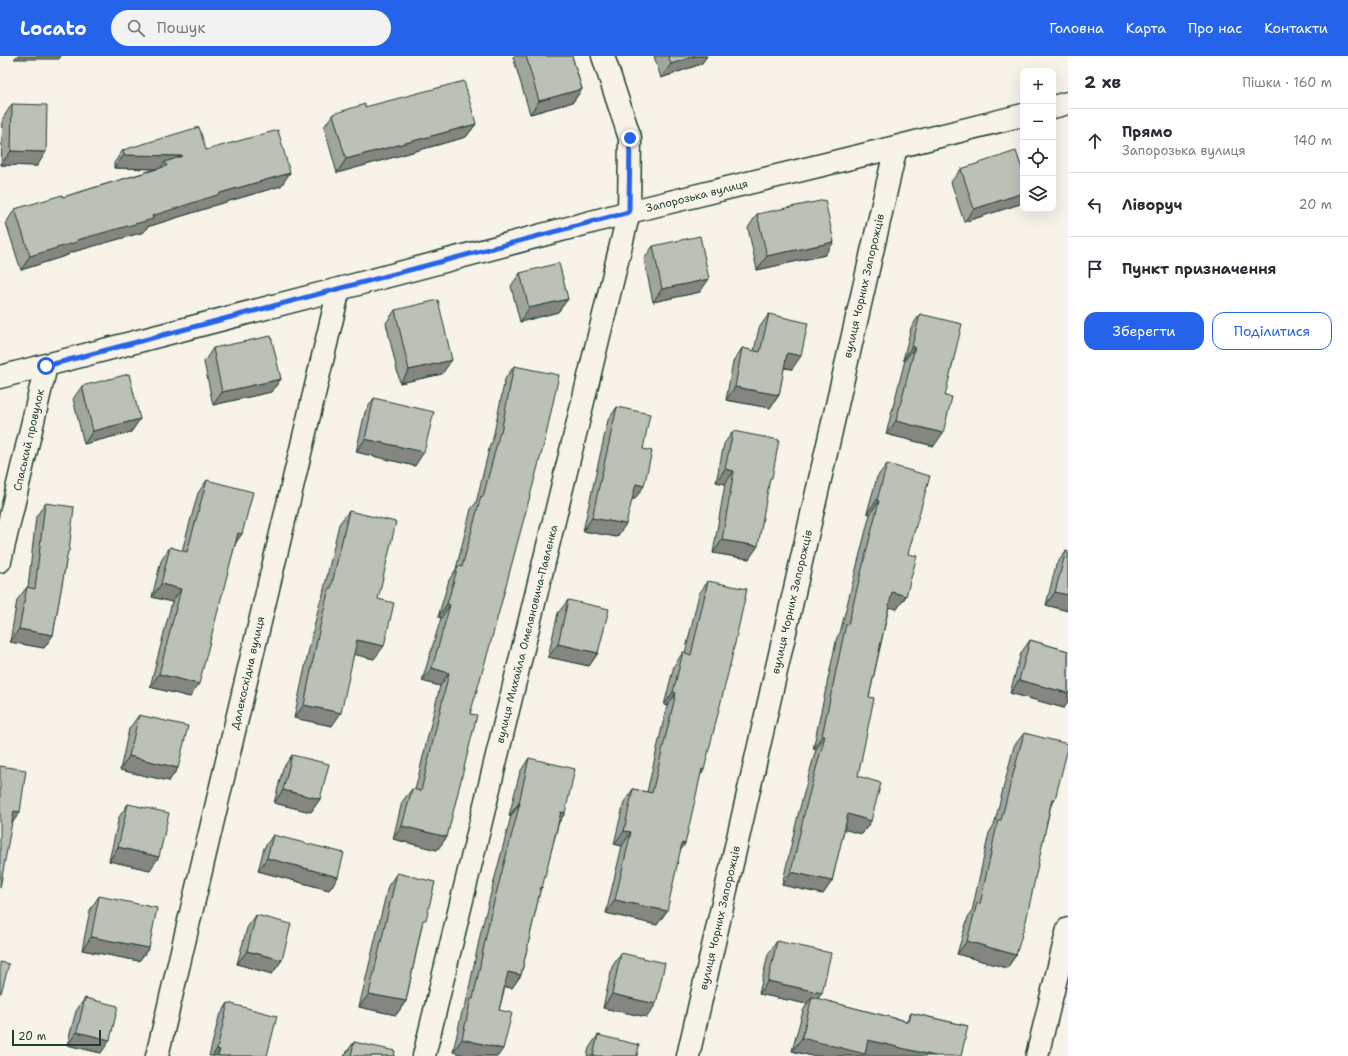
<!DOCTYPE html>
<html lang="uk">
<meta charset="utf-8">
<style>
:root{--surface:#fff;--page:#f2f2f3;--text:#2b2b33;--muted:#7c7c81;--line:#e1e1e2;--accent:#2563eb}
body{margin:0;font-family:"Shantell Sans",sans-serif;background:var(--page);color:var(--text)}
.controls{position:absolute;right:12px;top:12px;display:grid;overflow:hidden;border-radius:8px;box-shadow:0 4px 16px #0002}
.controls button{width:36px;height:36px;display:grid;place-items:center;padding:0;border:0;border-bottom:1px solid var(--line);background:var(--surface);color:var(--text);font:20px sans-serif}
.scale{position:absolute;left:12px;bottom:10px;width:89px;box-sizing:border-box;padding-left:4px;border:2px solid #1f3d34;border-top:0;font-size:11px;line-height:14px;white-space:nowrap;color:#1f3d34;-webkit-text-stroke:3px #f7f3e8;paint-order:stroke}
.stop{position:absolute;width:12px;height:12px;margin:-9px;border:3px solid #2563eb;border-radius:50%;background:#fff}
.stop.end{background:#2563eb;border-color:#fff;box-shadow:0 1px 4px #0008}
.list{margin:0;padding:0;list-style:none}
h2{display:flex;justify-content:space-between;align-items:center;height:52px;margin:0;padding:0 16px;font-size:17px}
h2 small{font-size:13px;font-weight:400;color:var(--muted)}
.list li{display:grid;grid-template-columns:26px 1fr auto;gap:12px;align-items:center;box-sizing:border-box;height:64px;padding:0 16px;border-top:1px solid var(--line)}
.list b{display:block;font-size:15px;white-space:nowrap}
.list p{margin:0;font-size:13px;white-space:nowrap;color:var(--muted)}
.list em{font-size:13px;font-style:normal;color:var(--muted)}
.actions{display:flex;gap:8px;padding:12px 16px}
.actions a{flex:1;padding:9px 0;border:1px solid var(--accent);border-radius:12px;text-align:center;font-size:14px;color:var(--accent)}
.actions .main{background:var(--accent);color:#fff}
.icon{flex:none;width:22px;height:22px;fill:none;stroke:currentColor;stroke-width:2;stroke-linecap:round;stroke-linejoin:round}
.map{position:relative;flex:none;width:1068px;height:1000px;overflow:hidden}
header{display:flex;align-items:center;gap:24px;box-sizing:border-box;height:56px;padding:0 20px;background:var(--accent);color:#fff}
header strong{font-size:19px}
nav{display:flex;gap:22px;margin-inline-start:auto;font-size:14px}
.search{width:280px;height:36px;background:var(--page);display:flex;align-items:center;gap:10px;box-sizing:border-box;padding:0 14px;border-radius:22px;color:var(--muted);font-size:15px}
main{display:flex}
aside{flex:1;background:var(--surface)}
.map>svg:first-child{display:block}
</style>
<header>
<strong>Locato</strong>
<div class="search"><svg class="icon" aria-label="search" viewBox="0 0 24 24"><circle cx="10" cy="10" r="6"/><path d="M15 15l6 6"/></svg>Пошук</div>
<nav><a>Головна</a><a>Карта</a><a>Про нас</a><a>Контакти</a></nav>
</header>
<main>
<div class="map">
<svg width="1068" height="1000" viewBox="0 0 1068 1000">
<rect width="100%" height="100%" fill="#f7f3e8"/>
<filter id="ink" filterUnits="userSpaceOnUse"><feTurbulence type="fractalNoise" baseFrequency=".025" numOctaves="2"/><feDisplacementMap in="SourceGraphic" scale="8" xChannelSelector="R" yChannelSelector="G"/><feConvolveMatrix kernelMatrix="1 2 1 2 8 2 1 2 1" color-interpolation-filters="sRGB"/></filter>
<g filter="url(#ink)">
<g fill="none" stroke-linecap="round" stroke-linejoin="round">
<defs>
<path id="minor" d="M0,505L46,310
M157,1000L339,233
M424,1000L629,156L630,82L603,0
M688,1000L896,91
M1037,1000L1068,873"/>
<path id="tertiary" d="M1053,51L1068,47
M0,321L339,233L629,156L896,91L1023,59"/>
</defs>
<use href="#minor" stroke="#1f3d34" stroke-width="25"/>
<use href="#tertiary" stroke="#1f3d34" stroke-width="25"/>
<use href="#minor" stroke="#f7f3e8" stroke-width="22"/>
<use href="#tertiary" stroke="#f7f3e8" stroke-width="22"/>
</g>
<path fill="#a1a69d" stroke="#1f3d34" d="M514,0H572L582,33L573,46L530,58L513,1Z
M654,0H707L701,8L661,22Z
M12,48L37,110L1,109L3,62Z
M333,58L476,68L466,81L337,117L324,71Z
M123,94H206L281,130L212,150L211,151L147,171L144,176L69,197L68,199L21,214L6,167L15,153L63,141L156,113L114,112V107Z
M961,113L1020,148L964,166L951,126Z
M757,158L825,199L757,214L748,172Z
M653,190L700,236L653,246L644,203Z
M520,217L568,243L558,256L520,266L511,230Z
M395,254L442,318L400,327L386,267Z
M769,258L792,313L784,312L779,339L770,352L726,344L733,306L742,292L754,295L759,272Z
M920,258L945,340L934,390L886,378L905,304H903L911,272Z
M213,292L281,323L271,336L213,349L204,306Z
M514,310L470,658L447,781L437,794L393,783L402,746L412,733L415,734L440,630L422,625L441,562L438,561L449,524L456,513L471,453L476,447L490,389L492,387L505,323Z
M82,330L140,363L131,376L84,388L73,343Z
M374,342L415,410L356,396L365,356Z
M617,351L643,393L635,443H632L617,481L583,475L608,364Z
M733,375L769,426L749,503L713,497L725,428L716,426L724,388Z
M887,408L908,498L906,540L897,553L889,551L869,641L858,720L871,765L862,778L844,773L832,825L823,838L782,829L798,759L816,693H813L837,581L840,577L870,458L867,457L877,421Z
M207,424L236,486L190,641L150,631L172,546L152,541L161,505L170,491L182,495L198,437Z
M45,447L67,499L53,579L44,592L10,586L17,544L27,531H28L36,461Z
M349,455L374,603L354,598L332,670L294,662L310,588L320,545L322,542L339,468Z
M1066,495L1068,496V555L1046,549L1056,509Z
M708,525L700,720L680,795L657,869L606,857L622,790L614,788L624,746L633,733L647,736L667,650L664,649L674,610L683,596L685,597L699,538Z
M568,544L598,597L589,610L548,601L558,557Z
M1030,584L1068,595V646L1064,652L1010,637L1021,597Z
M139,659L178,712L169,725L120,714L129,673Z
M1024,677L1051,749L1016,899L1007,912L957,898L968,861L972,855L989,777L994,769L1014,690Z
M292,699L320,743L311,756L274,747L283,712Z
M529,702L565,757L559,766L540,835L521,919L512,932L505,931L499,954L498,1000H468L453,996L462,956L465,952L481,875L511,760H509L520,716Z
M128,748L150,814L109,805L119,761Z
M273,779L338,821L329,834L258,815L264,792Z
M397,817L422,869L406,945L396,959L359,951L388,830Z
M99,840L149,892L139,905L82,894L90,854Z
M256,859L282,904L272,918L237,908L247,872Z
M777,885L818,943L906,965L911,957L968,970L864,999L863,1000H812L792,995L803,955L807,948L759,938L768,898Z
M621,897L647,961L603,952L612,911Z
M85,942L101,997L67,989L76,955Z
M228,947L267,1000H209L219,961Z
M598,979L637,1000H587L589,992Z
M354,986L394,1000H344Z"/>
<path fill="#83877f" stroke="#1f3d34" d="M17,0H61L59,3H14Z
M695,0H707L701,8L661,22L671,8Z
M582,33L573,46L530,58L539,45Z
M476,68L466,81L337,117L346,103Z
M11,95L46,96L37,110L1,109Z
M124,99L183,100L167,110L165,106L160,113L114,112Z
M290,117L281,130L212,150L211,151L147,171L144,176L69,197L68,199L21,214L30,200L220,137Z
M1023,137V144L1020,148L964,166L974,153Z
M834,186L825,199L757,214L767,200Z
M709,223L700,236L653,246L662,233Z
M568,243L558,256L520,266L529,252Z
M912,290L915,291L905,304H903Z
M787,297L801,300L792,313L778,310Z
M452,304L442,318L400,327L409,314Z
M281,323L271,336L213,349L222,336Z
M735,331L779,339L770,352L726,344Z
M140,363L131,376L84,388L93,375Z
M896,365L943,377L934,390L886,378Z
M365,383L424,396L415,410L356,396Z
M725,413L734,415L725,428L716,426Z
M636,428L644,430L635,443L627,442Z
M877,444L879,445L870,458L867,457Z
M592,462L626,468L617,481L583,475Z
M238,477L242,478L233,491Z
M722,484L758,490L749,503L713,497Z
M161,528L181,533L172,546L152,541Z
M892,536L906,540L897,553L883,550Z
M1055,536L1068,539V555L1046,549Z
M447,548L450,549L441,562L438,561Z
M19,573L53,579L44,592L10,586Z
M357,584L384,590L374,603L348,597Z
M558,588L598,597L589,610L548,601Z
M432,612L449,617L440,630L422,625Z
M159,618L199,628L190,641L150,631Z
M1019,624L1068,637V646L1064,652L1010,637Z
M673,636L676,637L667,650L664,649Z
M304,649L341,657L332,670L294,662Z
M822,680H825L816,693H813Z
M129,700L178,712L169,725L120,714Z
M702,713L704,714L695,727Z
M283,734L320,743L311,756L274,747Z
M1052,743H1055L1046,757Z
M519,747H520L511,760H509Z
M14,755L20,756L11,769Z
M561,756L565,757L556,771Z
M848,758L871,765L862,778L838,772Z
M402,770L447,781L437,794L393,783Z
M624,775L631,776L622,790L614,788Z
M682,787L685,788L676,801Z
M118,791L159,801L150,814L109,805Z
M267,802L338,821L329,834L258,815Z
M791,816L832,825L823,838L782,829Z
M615,844L667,855L657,869L606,857Z
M91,881L149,892L139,905L82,894Z
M967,885L1016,899L1007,912L957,898Z
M247,895L282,904L272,918L237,908Z
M508,916L521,919L512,932L499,930Z
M768,925L822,937L813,950L812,941L807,948L759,938Z
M369,938L406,945L396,959L359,951Z
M612,938L656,948L647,961L603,952Z
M77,976L110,984L101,997L67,989Z
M802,982L868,984L935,1000H870L864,999L863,1000H812L792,995Z
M462,983L503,993L498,1000H468L453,996Z
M217,993L220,994L215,1000H212Z"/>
<path fill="#bbc1b6" stroke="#1f3d34" d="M526,0H572L582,33L539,45Z
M668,0H695L671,8Z
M464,25L476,68L346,103L333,58L365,48V51Z
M12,48L47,49L46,96L11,95Z
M199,71L206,94L278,74L290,117L220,137V138L152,160L153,163L77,184V186L30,200L15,153L62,139L63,141L167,110L165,106L183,100L124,99L123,94Z
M1016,95L1023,116V137L974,153L961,113Z
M825,144L834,186L767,200L757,158Z
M700,180L709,223L662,233L653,190Z
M559,207L568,243L529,252L520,217Z
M438,244L452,304L409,314L395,254Z
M769,258L808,267L801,300L787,297L779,339L735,331L742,292L760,296Z
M920,258L962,268L945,340L952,341L943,377L896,365L915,291L912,290Z
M271,280L281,323L222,336L213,292Z
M514,310L559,319L545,384L490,589L470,658L477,659L447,781L402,770L412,733L421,735L449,617L432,612L450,549L447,548L458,510L462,511L481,440L483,441L500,376H501Z
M129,318L140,363L93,375L82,330Z
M374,342L434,356L424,396L365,383Z
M617,351L650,358L643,393L652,395L644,430L636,428L626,468L592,462Z
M733,375L779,384L772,422H770L758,490L722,484L734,415L725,413Z
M887,408L930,420L908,498L917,500L906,540L892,536L869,641L874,642L858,720L881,727L871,765L848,758L832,825L791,816L807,746L825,680H822L846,568L848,569L879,445L877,444Z
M207,424L253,436L242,478L238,477L199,628L159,618L181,533L161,528L170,491L187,496Z
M45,447L74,451L69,495H68L53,579L19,573L27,531L35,533Z
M349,455L396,466L378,543L394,547L384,590L357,584L341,657L304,649L319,575L329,532H331Z
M1066,495L1068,496V539L1055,536Z
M708,525L747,533L731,605L704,714L702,713L685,788L682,787L667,855L615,844L631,776L624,775L633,733L652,737L676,637L673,636L683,596L691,599Z
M568,544L609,553L598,597L558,588Z
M1030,584L1068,595V637L1019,624Z
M139,659L188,670L178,712L129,700Z
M1024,677L1068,688V692L1055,743H1052L1026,865L1016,899L967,885L977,847L980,848L998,764H1001Z
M292,699L329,708L320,743L283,734Z
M529,702L575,713L565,757L561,756L542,832L541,831L521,919L508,916L499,954L512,957L503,993L462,983L471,943H473L490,861L520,747H519Z
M0,710L26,714L20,756L14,755L0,832Z
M128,748L169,757L159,801L118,791Z
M273,779L344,797L338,821L267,802Z
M397,817L435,826L426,864H423L406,945L369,938Z
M99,840L157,852L149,892L91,881Z
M256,859L291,868L282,904L247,895Z
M777,885L831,897L822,937L768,925Z
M621,897L665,907L656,948L612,938Z
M0,906L9,908L1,937H0Z
M812,941L909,966L911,957L968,970L961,1000H935L868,984L865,998L802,982Z
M85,942L118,950L110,984L77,976Z
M228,947L277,960L267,1000H218L220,994L217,993Z
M598,979L639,989L637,1000H593Z
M354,986L395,995L394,1000H351Z"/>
</g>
<g fill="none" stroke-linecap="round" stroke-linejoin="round" filter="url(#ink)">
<path stroke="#2563eb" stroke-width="5" d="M46,310L629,156L630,82"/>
</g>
<g text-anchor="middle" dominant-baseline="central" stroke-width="3.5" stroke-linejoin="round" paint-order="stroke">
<g font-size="11" fill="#1f3d34" stroke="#f7f3e8">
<text transform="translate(697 140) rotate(-14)">Запорозька вулиця</text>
<text transform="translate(864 230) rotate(-77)">вулиця Чорних Запорожців</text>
<text transform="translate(29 384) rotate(-77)">Спаський провулок</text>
<text transform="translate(792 546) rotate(-77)">вулиця Чорних Запорожців</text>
<text transform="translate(527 578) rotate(-76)">вулиця Михайла Омеляновича-Павленка</text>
<text transform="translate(248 617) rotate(-77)">Далекосхідна вулиця</text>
<text transform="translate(720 862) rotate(-77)">вулиця Чорних Запорожців</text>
</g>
</g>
</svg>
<div class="controls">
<button>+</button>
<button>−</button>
<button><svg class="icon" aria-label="locate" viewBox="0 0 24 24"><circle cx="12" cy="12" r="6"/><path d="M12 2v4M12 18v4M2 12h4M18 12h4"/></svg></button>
<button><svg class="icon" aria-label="layers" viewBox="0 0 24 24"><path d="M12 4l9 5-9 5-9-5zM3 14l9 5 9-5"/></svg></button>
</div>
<div class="scale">20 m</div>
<div class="stop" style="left:46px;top:310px"></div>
<div class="stop end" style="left:630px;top:82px"></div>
</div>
<aside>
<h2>2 хв<small>Пішки · 160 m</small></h2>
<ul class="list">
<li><svg class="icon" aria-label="ahead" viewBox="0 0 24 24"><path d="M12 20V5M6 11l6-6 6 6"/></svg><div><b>Прямо</b><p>Запорозька вулиця</p></div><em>140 m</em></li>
<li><svg class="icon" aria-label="left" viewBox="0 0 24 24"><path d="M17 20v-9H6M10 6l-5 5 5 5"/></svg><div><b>Ліворуч</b></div><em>20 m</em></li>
<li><svg class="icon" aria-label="arrive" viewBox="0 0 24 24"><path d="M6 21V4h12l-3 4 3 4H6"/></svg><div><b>Пункт призначення</b></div></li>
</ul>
<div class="actions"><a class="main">Зберегти</a><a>Поділитися</a></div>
</aside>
</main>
